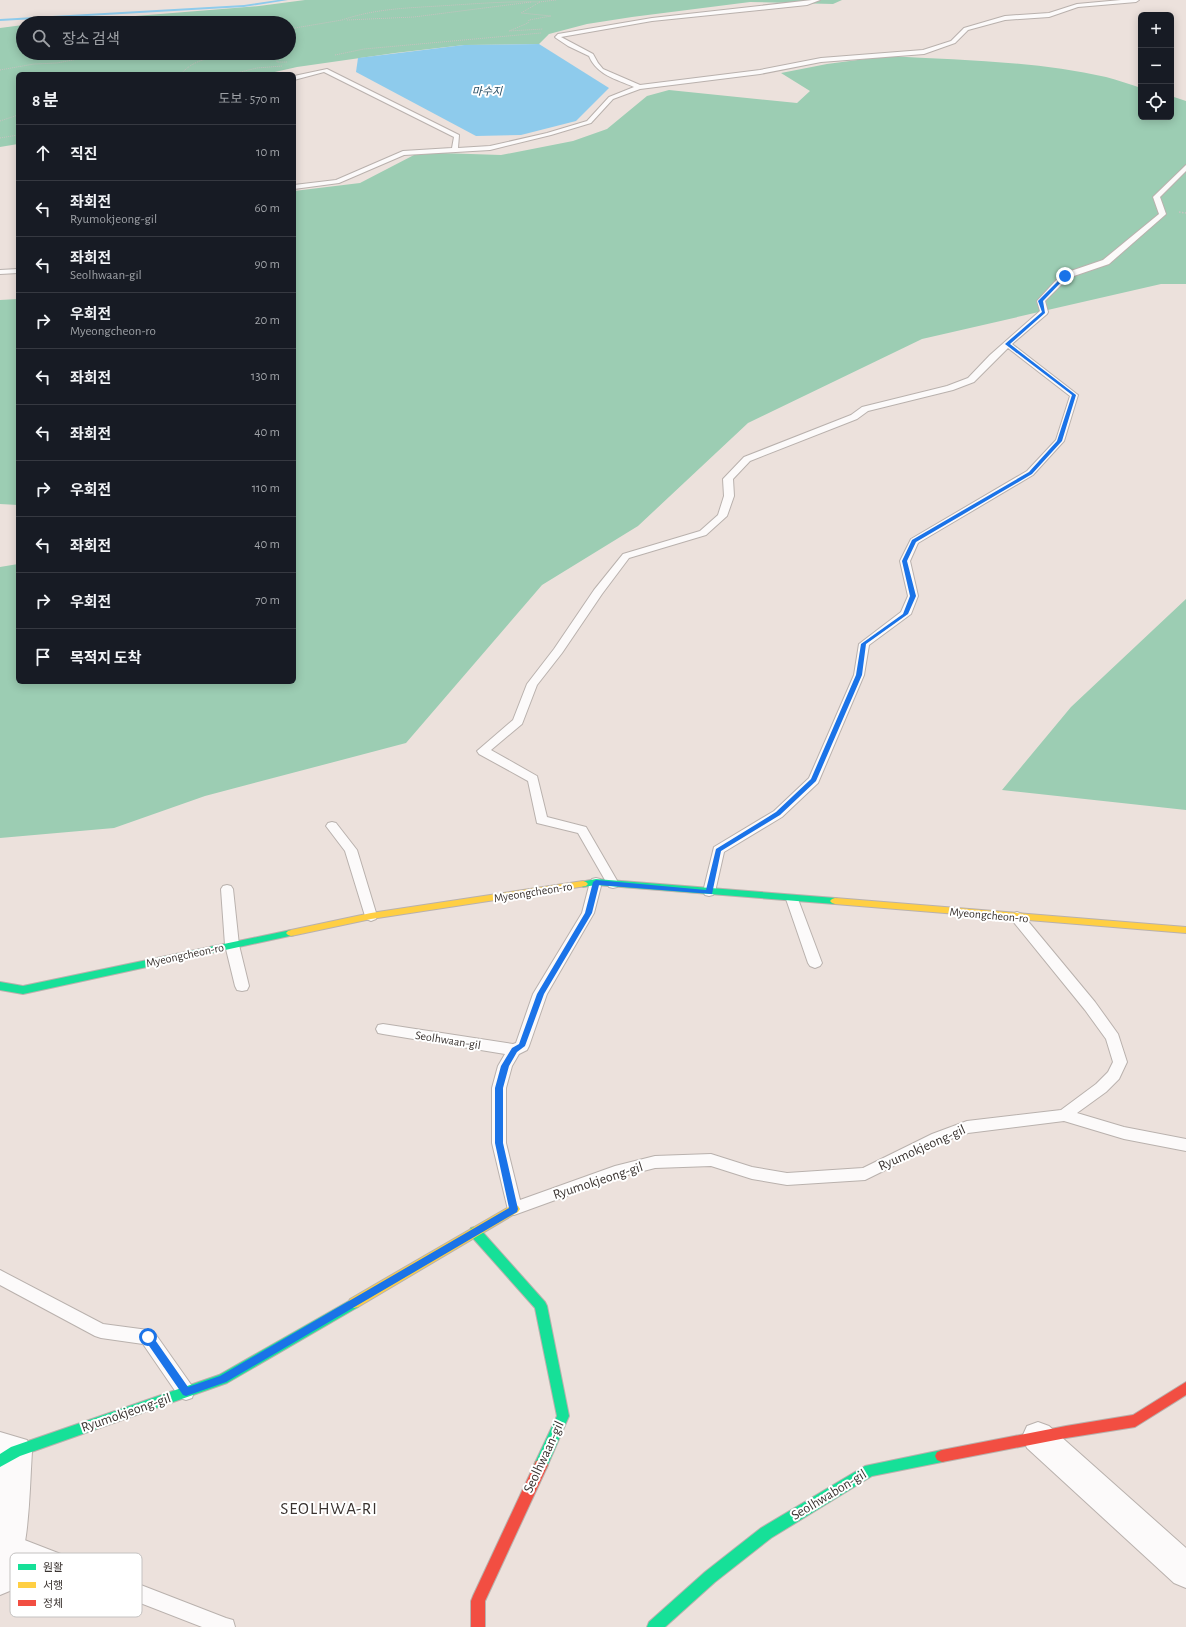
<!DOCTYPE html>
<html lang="ko">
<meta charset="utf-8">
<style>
:root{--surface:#171b24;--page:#20242c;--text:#f1f3f6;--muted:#9ea1a6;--line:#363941}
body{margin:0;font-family:"Alegreya Sans","Noto Sans KR",sans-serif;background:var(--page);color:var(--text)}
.controls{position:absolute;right:12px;top:12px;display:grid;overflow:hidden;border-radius:6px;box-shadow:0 2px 10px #0003}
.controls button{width:36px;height:36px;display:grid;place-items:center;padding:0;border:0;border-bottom:1px solid var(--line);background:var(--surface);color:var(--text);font:20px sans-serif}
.stop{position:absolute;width:12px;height:12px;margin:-9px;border:3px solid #1a73e8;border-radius:50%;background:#fff}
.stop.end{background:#1a73e8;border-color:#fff;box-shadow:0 1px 4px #0008}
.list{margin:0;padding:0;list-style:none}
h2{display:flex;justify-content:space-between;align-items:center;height:52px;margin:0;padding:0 16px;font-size:17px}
h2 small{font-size:13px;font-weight:400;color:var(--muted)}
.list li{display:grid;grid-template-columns:26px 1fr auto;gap:12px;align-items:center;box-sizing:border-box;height:56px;padding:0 16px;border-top:1px solid var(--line)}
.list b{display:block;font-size:15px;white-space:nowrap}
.list p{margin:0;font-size:13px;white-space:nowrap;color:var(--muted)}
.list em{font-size:13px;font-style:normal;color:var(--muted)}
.icon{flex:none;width:22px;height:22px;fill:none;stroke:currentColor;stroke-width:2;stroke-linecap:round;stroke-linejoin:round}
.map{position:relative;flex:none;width:1186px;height:1627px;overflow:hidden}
.search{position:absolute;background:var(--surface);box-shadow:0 2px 10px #0003;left:16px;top:16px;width:280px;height:44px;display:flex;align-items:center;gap:10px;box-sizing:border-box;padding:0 14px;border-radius:22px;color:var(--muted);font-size:15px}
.panel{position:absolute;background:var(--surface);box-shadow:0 2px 10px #0003;left:16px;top:72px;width:280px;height:612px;border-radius:6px}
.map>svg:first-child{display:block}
</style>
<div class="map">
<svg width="1186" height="1627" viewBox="0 0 1186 1627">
<rect width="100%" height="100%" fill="#ece1dc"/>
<path fill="#9ccdb3" d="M305,0H842L833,4L750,2L632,17L587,24L549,34L539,44L464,45L395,53L297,67L266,74H18V144L0,147V28L23,25V53H289V23H49L259,6Z
M888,56C960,60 1035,61 1106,77C1118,80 1129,84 1141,88V117H1171V96L1186,101V284H1161L922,339L748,423L638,526L542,585L406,743L205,796L114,828L0,838V567L18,564V682H294V191L360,183L414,155L440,153L501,155L573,141L607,129L647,96L669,90L797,103L810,91L781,73L827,64Z
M18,299V505L0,504V300Z
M1186,599V810L1002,790L1071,707Z"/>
<path fill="#8ecbec" d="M539,44L609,88L576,121L521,135L476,136L356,72L358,58L464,45Z"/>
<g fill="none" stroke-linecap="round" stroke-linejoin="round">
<path fill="#8ecbec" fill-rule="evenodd" d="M278,0H288L244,7L0,21V19L244,5Z"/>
<defs>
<path id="lane" d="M812,0H820L807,5L652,21L561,37L593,54L598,63L603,69L640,85L760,70L821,58L923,50L951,41L964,28L1005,16L1049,13L1077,4L1121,0H1139L1136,2L1078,7L1049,17L1005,20L968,30L955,43L924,54L821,62L760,74L640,89L613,99L591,123L551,135L490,150L404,155L339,183L294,189V185L336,180L403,151L452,148L454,137L324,72L294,80V76L327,69L459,135L458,148L490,146L547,133L587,121L609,97L634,87C616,79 597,75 589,56L568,46L556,38L555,37L558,34L652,18Z
M1186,165V171L1160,197L1166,214L1165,215L1109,264L1068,278L1045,301L1048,312L1047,314L1012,344L1078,395L1064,441L1033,475L918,543L910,561L918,596L911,614L869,645L864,675L818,783L782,817L724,852L715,892L713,895L709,896L705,895L703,892L714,847L774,811L809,778L854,675L859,644L901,612L908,596L900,561L911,539L1027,471L1056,440L1070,396L1008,348L974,382L953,390L868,411L857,419L750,461L733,479L734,496L727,516L706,535L629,558L602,594L562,653L537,685L522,724L491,750L537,776L547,817L586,827L619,884L617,887L613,888L609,887L578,833L537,823L528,781L479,754L477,751L513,720L527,684L554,649L594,590L623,554L700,531L718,515L724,496L723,479L744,457L851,415L862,407L947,386L968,378L990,355L1040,311L1037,301L1062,274L1103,260L1159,214L1153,197Z
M18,269V273L0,274V270Z
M332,822L336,823L357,850L377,916L376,919L371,921L366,919L365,916L345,851L326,826L328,823Z
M596,878L600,879L602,882L594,913L547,994L529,1046L527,1050L519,1054L512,1066L506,1088V1143L520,1200L615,1166L655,1156L711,1154L752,1167L787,1173L863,1168L932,1134L967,1121L1061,1110L1096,1084L1108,1072L1113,1062L1106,1039L1085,1010L1012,920L1011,917L1012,914L1017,912L1022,914L1095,1002L1118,1034L1127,1062L1119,1079L1106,1092L1077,1113L1124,1127L1186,1139V1151L1124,1139L1064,1121L968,1133L942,1142L865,1180L787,1185L752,1179L711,1166L655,1168L616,1178L514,1215L509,1214L492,1143V1088L498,1066L505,1054L383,1034L378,1033L376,1029L378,1025L383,1024L513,1044L516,1043L533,994L582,913L590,882L592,879Z
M227,885L231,886L233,889L239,945L249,986L247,990L242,991L237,990L235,986L225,945L221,889L223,886Z
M792,895L796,896L798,899L822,963L820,966L815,968L810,966L808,963L786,899L788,896Z
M0,1270L103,1324L148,1330L154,1332L192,1386L194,1392L192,1398L186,1400L180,1398L143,1344L101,1338L95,1336L0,1285Z
M9,1534L226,1618L233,1620L235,1627H202L9,1552L3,1549L0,1543L3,1537Z"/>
<path id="street" d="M1038,1422L1049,1426L1186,1548V1588L1174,1583L1027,1448L1022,1437L1027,1426Z
M0,1432L27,1440L32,1451C29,1498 30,1546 12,1590L0,1595Z"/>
<path id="fast" d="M596,879L835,898L838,899L840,901L838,903L835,904L596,885L583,887L578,884L580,882Z
M291,930L294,931L296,933L294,935L23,994L0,990V982L23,986Z
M475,1227L479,1228L545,1302L547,1306L569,1416L546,1469L541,1471L536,1469L534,1465L557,1416L535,1308L471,1236L469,1232L471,1228Z
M354,1298L358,1299L360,1303L358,1307L227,1383L20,1456L0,1467V1454L11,1447L219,1375Z
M942,1450L947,1452L949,1456L947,1460L942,1462L872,1476L771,1538L715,1582L665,1627H647L649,1622L705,1572L761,1528L865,1466Z"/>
<path id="slow" d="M583,881L586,882L588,884L586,886L371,919L291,936L288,935L286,933L288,931L291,930L371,913Z
M835,898L1186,927V933L835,904L832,903L830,901L832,899Z
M514,1204L518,1206L520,1209L518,1212L358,1307L354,1308L350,1307L348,1303L350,1299Z"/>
<path id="jam" d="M1186,1382V1395L1135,1427L1066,1438L942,1462L937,1460L935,1456L937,1452L942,1450L1066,1426L1133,1415Z
M541,1459L546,1461L548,1465L485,1601V1627H471V1601L473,1596L536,1461Z"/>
</defs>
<use href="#lane" stroke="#b9b1ad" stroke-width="2"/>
<use href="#street" stroke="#b9b1ad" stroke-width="2"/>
<use href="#fast" stroke="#b9b1ad" stroke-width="2"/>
<use href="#slow" stroke="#b9b1ad" stroke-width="2"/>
<use href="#jam" stroke="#b9b1ad" stroke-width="2"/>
<path stroke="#c7c3c0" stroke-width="1" stroke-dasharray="1 1" stroke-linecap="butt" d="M539,2L556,0
M342,20C374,9 406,8 439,6C473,4 506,1 540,2L521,13L551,16L529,20L528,23L509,31L543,29
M347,20L414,17L531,2
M289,29L342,20
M267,53L270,57L277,59V62H287
M335,55L364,49L541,33
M0,70L34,64L57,63L99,55L126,53
M181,74C197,55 225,56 248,53
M232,74L257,68L282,66
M0,121L18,115
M0,138L18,135"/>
<path stroke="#c7c3c0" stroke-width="1.5" stroke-dasharray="1.5 1.5" stroke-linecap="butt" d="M1179,212L1186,213"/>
<use href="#lane" fill="#fcfafa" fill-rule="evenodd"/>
<use href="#street" fill="#fcfafa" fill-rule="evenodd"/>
<use href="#fast" fill="#16e098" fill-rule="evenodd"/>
<use href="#slow" fill="#ffcf43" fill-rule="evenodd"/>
<use href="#jam" fill="#f24e42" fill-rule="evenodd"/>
</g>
<path fill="#1a73e8" d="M1064,275L1067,276L1043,301L1045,313L1010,344L1076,395L1062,441L1032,474L916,542L907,561L916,596L908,614L866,644L862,675L816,781L780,815L721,851L712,894L599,885L592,913L544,994L525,1046L517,1052L509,1066L503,1088V1143L518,1209L517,1212L226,1382L186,1396L183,1395L145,1340L143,1337L145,1334H151L188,1387L220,1376L509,1208L495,1143V1088L501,1066L512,1048L519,1044L537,994L585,913L593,882L596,880L706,890L716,849L776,812L811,779L856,675L861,644L903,614L910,596L902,561L912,540L1029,472L1057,441L1072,395L1005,344L1042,312L1038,301Z"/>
<g text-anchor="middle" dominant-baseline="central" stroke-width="4" stroke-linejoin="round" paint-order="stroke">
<g font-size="11" font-style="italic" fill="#254c62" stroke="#fff">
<text x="487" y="91">마수지</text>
</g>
<g font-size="12" fill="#3a3330" stroke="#fff">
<text transform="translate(533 892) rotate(-9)">Myeongcheon-ro</text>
<text transform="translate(989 915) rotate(5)">Myeongcheon-ro</text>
<text transform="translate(185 955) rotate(-12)">Myeongcheon-ro</text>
<text transform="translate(448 1040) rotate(9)">Seolhwaan-gil</text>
</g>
<g font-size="14" fill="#3a3330" stroke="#fff">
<text transform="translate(922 1148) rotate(-24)">Ryumokjeong-gil</text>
<text transform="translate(598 1181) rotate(-18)">Ryumokjeong-gil</text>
<text transform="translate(126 1413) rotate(-19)">Ryumokjeong-gil</text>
<text transform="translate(544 1457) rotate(-65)">Seolhwaan-gil</text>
<text transform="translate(829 1495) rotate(-31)">Seolhwabon-gil</text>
</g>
<g font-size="17" letter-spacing="1" fill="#3a3330" stroke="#fff">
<text x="329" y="1508">SEOLHWA-RI</text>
</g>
</g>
<rect x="10" y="1553" width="132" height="64" rx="6" fill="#fff" stroke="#c4c2c1" stroke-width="1"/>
<rect x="18" y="1564" width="18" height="6" fill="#16e098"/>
<rect x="18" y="1582" width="18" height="6" fill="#ffcf43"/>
<rect x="18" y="1600" width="18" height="6" fill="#f24e42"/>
<g font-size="11" fill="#3a3330">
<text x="43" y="1571">원활</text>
<text x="43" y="1589">서행</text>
<text x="43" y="1607">정체</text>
</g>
</svg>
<div class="controls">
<button>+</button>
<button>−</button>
<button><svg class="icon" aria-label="locate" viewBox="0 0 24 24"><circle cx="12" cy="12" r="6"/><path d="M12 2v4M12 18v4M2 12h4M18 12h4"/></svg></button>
</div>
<div class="stop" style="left:148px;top:1337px"></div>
<div class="stop end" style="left:1065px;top:276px"></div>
<div class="search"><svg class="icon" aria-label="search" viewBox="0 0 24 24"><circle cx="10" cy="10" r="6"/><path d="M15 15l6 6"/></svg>장소 검색</div>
<section class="panel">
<h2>8 분<small>도보 · 570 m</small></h2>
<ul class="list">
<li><svg class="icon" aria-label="ahead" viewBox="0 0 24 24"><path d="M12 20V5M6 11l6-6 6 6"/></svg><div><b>직진</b></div><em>10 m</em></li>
<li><svg class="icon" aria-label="left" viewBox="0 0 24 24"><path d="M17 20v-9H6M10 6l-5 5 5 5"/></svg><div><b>좌회전</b><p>Ryumokjeong-gil</p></div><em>60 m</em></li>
<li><svg class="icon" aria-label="left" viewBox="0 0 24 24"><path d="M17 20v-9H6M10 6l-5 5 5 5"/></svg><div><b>좌회전</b><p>Seolhwaan-gil</p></div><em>90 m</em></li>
<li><svg class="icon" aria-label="right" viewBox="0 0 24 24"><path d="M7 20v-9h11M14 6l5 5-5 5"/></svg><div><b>우회전</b><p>Myeongcheon-ro</p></div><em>20 m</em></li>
<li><svg class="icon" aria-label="left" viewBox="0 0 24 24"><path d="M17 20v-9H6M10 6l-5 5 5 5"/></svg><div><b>좌회전</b></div><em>130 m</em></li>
<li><svg class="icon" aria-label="left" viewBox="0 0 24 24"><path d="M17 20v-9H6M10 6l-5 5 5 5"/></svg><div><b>좌회전</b></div><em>40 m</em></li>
<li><svg class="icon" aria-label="right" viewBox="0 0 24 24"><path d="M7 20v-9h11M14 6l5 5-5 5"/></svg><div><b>우회전</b></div><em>110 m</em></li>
<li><svg class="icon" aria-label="left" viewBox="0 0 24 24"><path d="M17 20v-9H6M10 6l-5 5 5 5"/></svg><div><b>좌회전</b></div><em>40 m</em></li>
<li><svg class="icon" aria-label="right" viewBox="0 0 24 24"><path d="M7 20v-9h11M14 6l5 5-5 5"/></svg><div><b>우회전</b></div><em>70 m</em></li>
<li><svg class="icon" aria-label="arrive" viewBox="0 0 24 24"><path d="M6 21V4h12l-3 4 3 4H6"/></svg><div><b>목적지 도착</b></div></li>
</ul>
</section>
</div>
